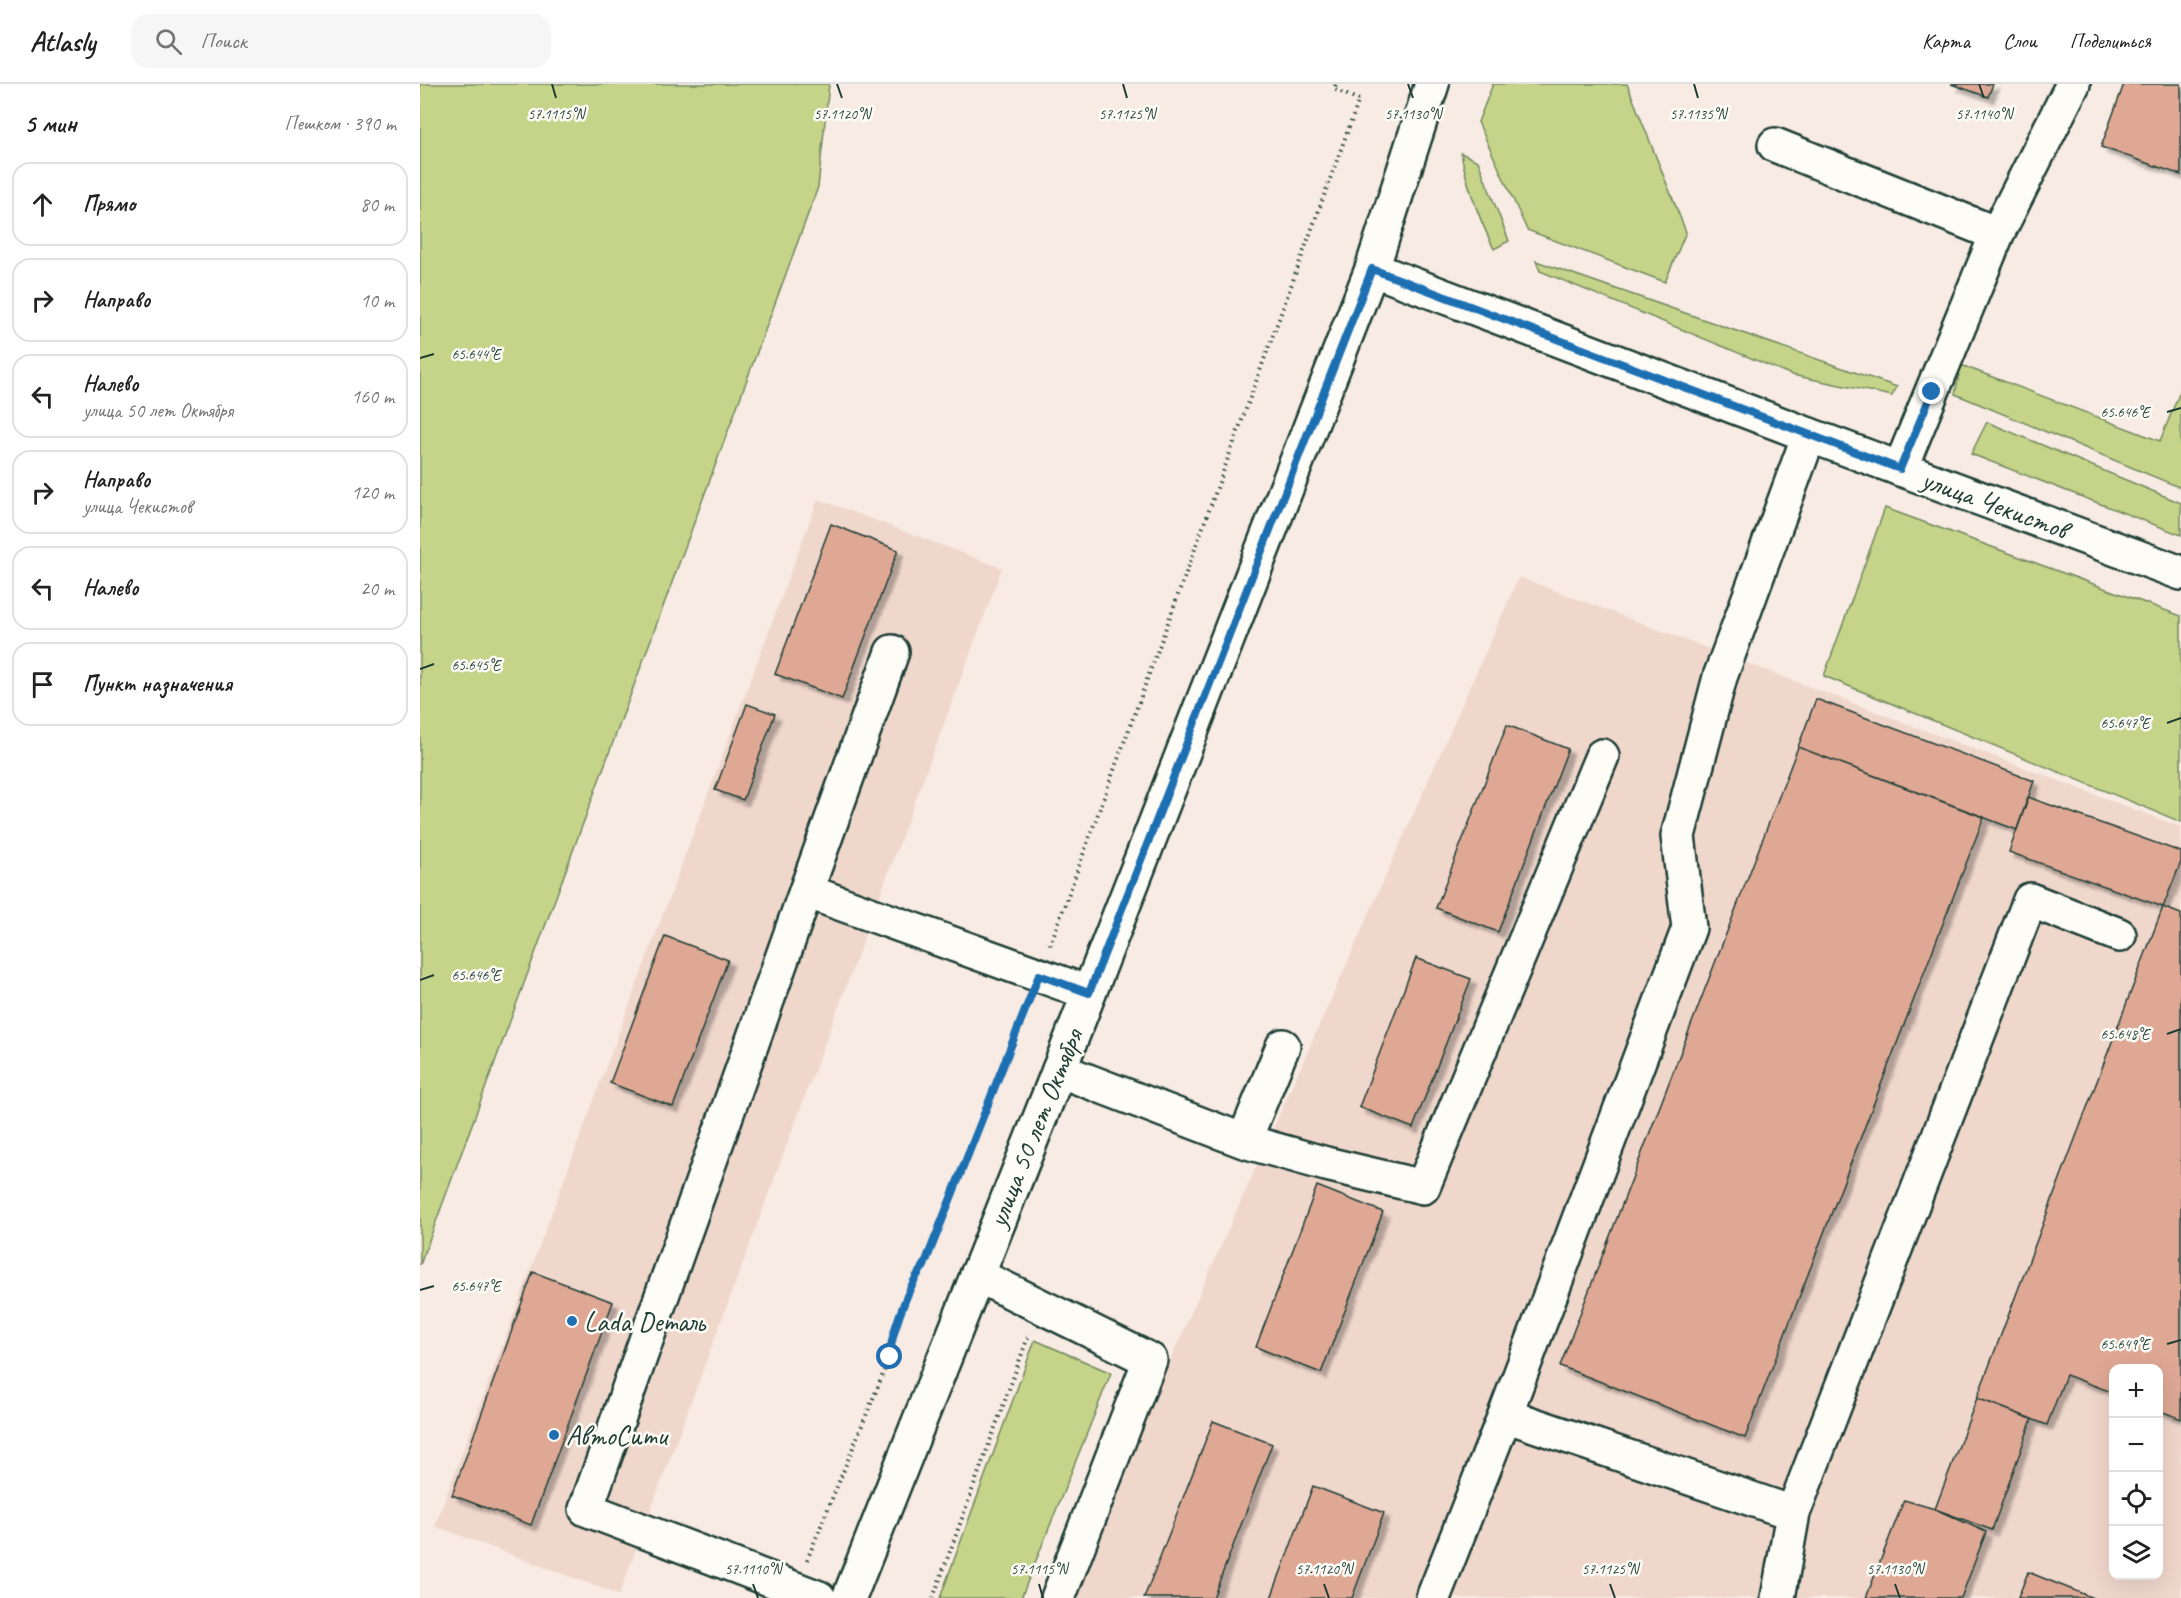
<!DOCTYPE html>
<html lang="ru">
<meta charset="utf-8">
<style>
:root{--surface:#fff;--page:#f6f6f6;--text:#222;--muted:#767676;--line:#e0e0e0}
body{margin:0;font-family:Caveat,sans-serif;background:var(--page);color:var(--text)}
.controls{position:absolute;right:18px;bottom:18px;display:grid;overflow:hidden;border-radius:12px;box-shadow:0 6px 24px #0002}
.controls button{width:54px;height:54px;display:grid;place-items:center;padding:0;border:0;border-bottom:2px solid var(--line);background:var(--surface);color:var(--text);font:30px sans-serif}
.stop{position:absolute;width:18px;height:18px;margin:-14px;border:4px solid #1f6fb2;border-radius:50%;background:#fff}
.stop.end{background:#1f6fb2;border-color:#fff;box-shadow:0 2px 6px #0008}
.list{margin:0;padding:0;list-style:none}
h2{display:flex;justify-content:space-between;align-items:center;height:78px;margin:0;padding:0 24px;font-size:26px}
h2 small{font-size:20px;font-weight:400;color:var(--muted)}
.list li{display:grid;grid-template-columns:39px 1fr auto;gap:18px;align-items:center;box-sizing:border-box;height:84px;margin:0 12px 12px;padding:0 12px;border:2px solid var(--line);border-radius:18px}
.list b{display:block;font-size:22px;white-space:nowrap}
.list p{margin:0;font-size:20px;white-space:nowrap;color:var(--muted)}
.list em{font-size:20px;font-style:normal;color:var(--muted)}
.icon{flex:none;width:33px;height:33px;fill:none;stroke:currentColor;stroke-width:2;stroke-linecap:round;stroke-linejoin:round}
.map{position:relative;flex:none;width:1761px;height:1514px;overflow:hidden}
header{display:flex;align-items:center;gap:36px;box-sizing:border-box;height:84px;padding:0 30px;background:var(--surface);border-bottom:2px solid var(--line)}
header strong{font-size:28px}
nav{display:flex;gap:33px;margin-inline-start:auto;font-size:21px}
.search{width:420px;height:54px;background:var(--page);display:flex;align-items:center;gap:15px;box-sizing:border-box;padding:0 21px;border-radius:18px;color:var(--muted);font-size:22px}
main{display:flex}
aside{flex:1;background:var(--surface)}
.map>svg:first-child{display:block}
</style>
<header>
<strong>Atlasly</strong>
<div class="search"><svg class="icon" aria-label="search" viewBox="0 0 24 24"><circle cx="10" cy="10" r="6"/><path d="M15 15l6 6"/></svg>Поиск</div>
<nav><a>Карта</a><a>Слои</a><a>Поделиться</a></nav>
</header>
<main>
<aside>
<h2>5 мин<small>Пешком · 390 m</small></h2>
<ul class="list">
<li><svg class="icon" aria-label="ahead" viewBox="0 0 24 24"><path d="M12 20V5M6 11l6-6 6 6"/></svg><div><b>Прямо</b></div><em>80 m</em></li>
<li><svg class="icon" aria-label="right" viewBox="0 0 24 24"><path d="M7 20v-9h11M14 6l5 5-5 5"/></svg><div><b>Направо</b></div><em>10 m</em></li>
<li><svg class="icon" aria-label="left" viewBox="0 0 24 24"><path d="M17 20v-9H6M10 6l-5 5 5 5"/></svg><div><b>Налево</b><p>улица 50 лет Октября</p></div><em>160 m</em></li>
<li><svg class="icon" aria-label="right" viewBox="0 0 24 24"><path d="M7 20v-9h11M14 6l5 5-5 5"/></svg><div><b>Направо</b><p>улица Чекистов</p></div><em>120 m</em></li>
<li><svg class="icon" aria-label="left" viewBox="0 0 24 24"><path d="M17 20v-9H6M10 6l-5 5 5 5"/></svg><div><b>Налево</b></div><em>20 m</em></li>
<li><svg class="icon" aria-label="arrive" viewBox="0 0 24 24"><path d="M6 21V4h12l-3 4 3 4H6"/></svg><div><b>Пункт назначения</b></div></li>
</ul>
</aside>
<div class="map">
<svg width="1761" height="1514" viewBox="0 0 1761 1514">
<defs>
<filter id="shadow"><feDropShadow dx="5.5" dy="5.5" stdDeviation="1.5" flood-color="#0004"/></filter>
</defs>
<rect width="100%" height="100%" fill="#f7ebe3"/>
<filter id="ink" filterUnits="userSpaceOnUse"><feTurbulence type="fractalNoise" baseFrequency=".0167" numOctaves="2"/><feDisplacementMap in="SourceGraphic" scale="12" xChannelSelector="R" yChannelSelector="G"/><feConvolveMatrix kernelMatrix="1 2 1 2 8 2 1 2 1" color-interpolation-filters="sRGB"/></filter>
<g filter="url(#ink)">
<path fill="#f0d7cc" fill-rule="evenodd" d="M398,415L582,484L199,1511L15,1442Z
M1099,493L1761,743V1514H644ZM1694,1284H1738V1492H1694Z"/>
<path fill="#c5d489" stroke="#72885e" stroke-width="1.5" d="M0,0H409L398,103L0,1181Z
M1073,0H1207L1266,148L1245,198L1107,146L1058,38Z
M1041,69L1058,77L1089,157L1074,165C1059,134 1047,103 1041,69Z
M1116,177L1477,303L1472,312L1372,291L1120,187Z
M1541,281L1740,357L1761,305V404L1535,310Z
M1567,338L1761,419V451L1551,370Z
M1465,424L1761,532V738L1404,592Z
M615,1256L691,1289L601,1514H520Z"/>
<path fill="#dfa895" stroke="#1f3d34" stroke-width="1.5" filter="url(#shadow)" d="M1531,0H1573L1568,13Z
M1704,0H1761V91L1681,63Z
M411,440L478,466L422,615L355,590Z
M1396,615L1614,697L1597,746L1378,663Z
M327,620L355,630L323,716L295,706Z
M1087,641L1148,665L1078,848L1016,824Z
M1378,663L1564,733L1325,1354L1140,1282Z
M1608,713L1761,768V778L1743,823L1589,768Z
M1743,823L1761,830V1335L1738,1326V1284H1694V1309L1646,1291L1627,1341L1557,1314Z
M245,852L308,876L253,1023L190,999Z
M996,874L1051,895L993,1044L939,1023Z
M897,1102L963,1128L901,1289L836,1263Z
M113,1188L193,1218L111,1441L32,1411Z
M1557,1314L1612,1335L1572,1446L1515,1425Z
M793,1337L852,1360L793,1514H724Z
M893,1402L964,1429L932,1514H851Z
M1484,1416L1515,1425L1566,1448L1541,1514H1446Z
M1608,1488L1673,1514H1598Z"/>
<g fill="none" stroke-linecap="round" stroke-linejoin="round">
<defs>
<path id="minor" d="M1355,61L1577,150
M1480,385L1577,150L1653,0
M472,568L386,807L669,909
M386,807L166,1425L399,1514
M639,986L824,1057L863,962
M824,1057L906,1080L1003,1103L1182,672
M557,1191L730,1276L638,1514
M1085,1331L1373,1429L1358,1514
M1373,1429L1610,816L1699,851
M1013,1514L1085,1331L1269,844L1258,752L1300,593L1389,351"/>
<path id="major" d="M952,185L1389,351L1761,489
M429,1514L639,986L952,185L1012,0"/>
</defs>
<use href="#minor" stroke="#1f3d34" stroke-width="38"/>
<use href="#major" stroke="#1f3d34" stroke-width="38"/>
<path stroke="#1f3d34" stroke-width="4" stroke-dasharray="1.5 4.5" stroke-linecap="butt" d="M630,861L939,16L914,5L916,0
M387,1476L470,1273C469,1252 490,1198 504,1182L607,921
M513,1514L608,1253"/>
<use href="#minor" stroke="#fdfcf7" stroke-width="33"/>
<use href="#major" stroke="#fdfcf7" stroke-width="33"/>
</g>
</g>
<g fill="none" stroke-linecap="round" stroke-linejoin="round" filter="url(#ink)">
<path stroke="#1f6fb2" stroke-width="8" d="M470,1273C470,1252 490,1197 504,1182L619,891L669,909L952,185L1480,385L1512,308"/>
</g>
<path fill="none" stroke="#1f3d34" stroke-width="2" d="M132,0L136,14M417,0L422,14M703,0L707,14M988,0L993,14M1274,0L1278,14M1559,0L1564,14M0,274L14,270M1747,328L1761,324M0,585L14,580M1747,639L1761,634M0,896L14,891M1747,950L1761,945M0,1206L14,1202M1747,1260L1761,1256M333,1500L338,1514M619,1500L623,1514M904,1500L909,1514M1190,1500L1195,1514M1475,1500L1480,1514"/>
<g fill="#1f6fb2" stroke="#fdfcf7" stroke-width="2">
<circle cx="152" cy="1237" r="6"/>
<circle cx="134" cy="1351" r="6"/>
</g>
<g text-anchor="middle" dominant-baseline="central" stroke-width="5" stroke-linejoin="round" paint-order="stroke">
<g font-size="28" fill="#1f3d34" stroke="#fdfcf7">
<text transform="translate(1575 420) rotate(20)">улица Чекистов</text>
<text transform="translate(615 1044) rotate(-68)">улица 50 лет Октября</text>
</g>
<g font-size="28" fill="#1f3d34" stroke="#fdfcf7" text-anchor="start">
<text x="164" y="1237">Lada Dеталь</text>
<text x="146" y="1351">АвтоСити</text>
</g>
</g>
<g font-size="15" text-anchor="middle" fill="#1f3d34" stroke="#fdfcf7" stroke-width="5" stroke-linejoin="round" paint-order="stroke">
<text x="136" y="35">57.1115°N</text>
<text x="422" y="35">57.1120°N</text>
<text x="707" y="35">57.1125°N</text>
<text x="993" y="35">57.1130°N</text>
<text x="1278" y="35">57.1135°N</text>
<text x="1564" y="35">57.1140°N</text>
<text x="56" y="275">65.644°E</text>
<text x="1705" y="333">65.646°E</text>
<text x="56" y="586">65.645°E</text>
<text x="1705" y="644">65.647°E</text>
<text x="56" y="896">65.646°E</text>
<text x="1705" y="955">65.648°E</text>
<text x="56" y="1207">65.647°E</text>
<text x="1705" y="1265">65.649°E</text>
<text x="333" y="1490">57.1110°N</text>
<text x="619" y="1490">57.1115°N</text>
<text x="904" y="1490">57.1120°N</text>
<text x="1190" y="1490">57.1125°N</text>
<text x="1475" y="1490">57.1130°N</text>
</g>
</svg>
<div class="controls">
<button>+</button>
<button>−</button>
<button><svg class="icon" aria-label="locate" viewBox="0 0 24 24"><circle cx="12" cy="12" r="6"/><path d="M12 2v4M12 18v4M2 12h4M18 12h4"/></svg></button>
<button><svg class="icon" aria-label="layers" viewBox="0 0 24 24"><path d="M12 4l9 5-9 5-9-5zM3 14l9 5 9-5"/></svg></button>
</div>
<div class="stop" style="left:470px;top:1273px"></div>
<div class="stop end" style="left:1512px;top:308px"></div>
</div>
</main>
